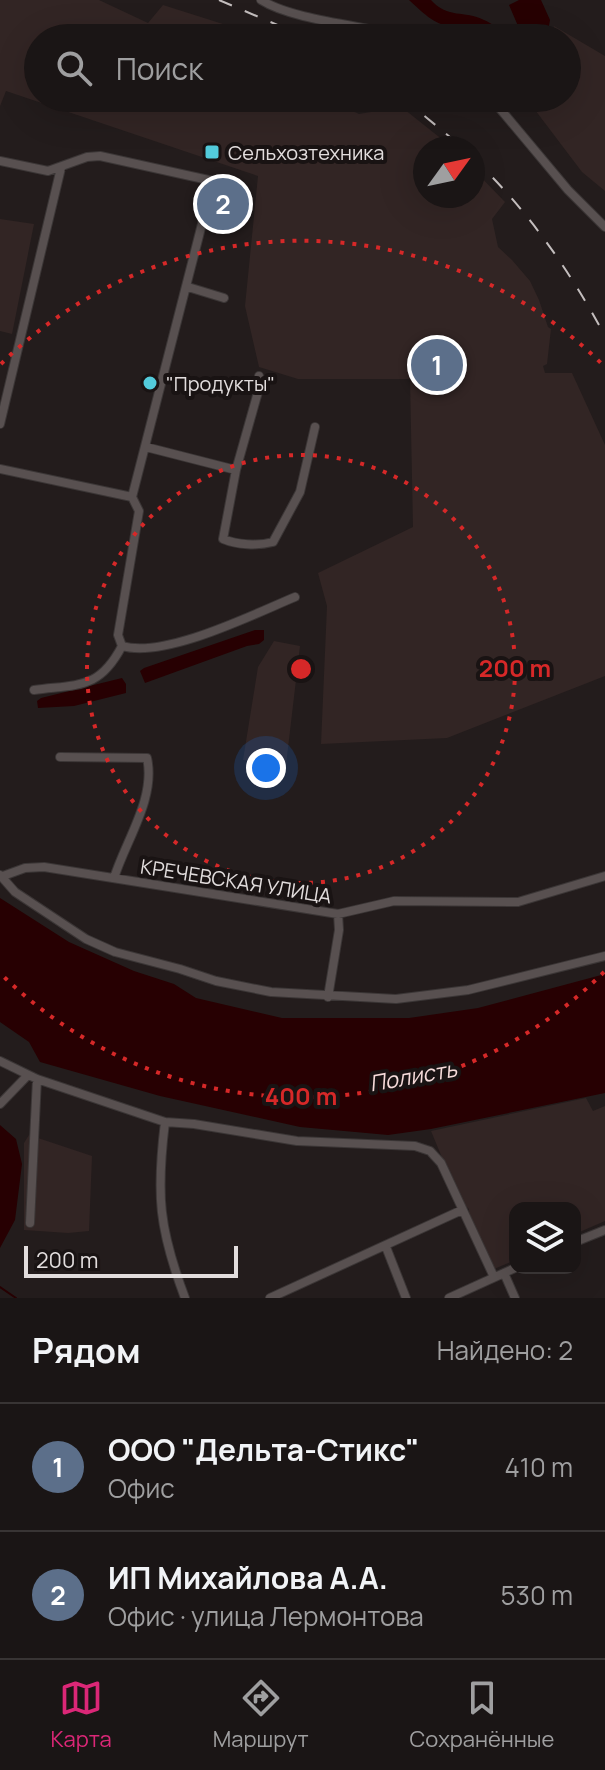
<!DOCTYPE html>
<html lang="ru">
<meta charset="utf-8">
<style>
:root{--surface:#1a1515;--page:#231e1e;--text:#f1f3f6;--muted:#9f9fa0;--line:#383434;--accent:#db2777}
body{margin:0;font-family:Manrope,sans-serif;background:var(--page);color:var(--text)}
.controls{position:absolute;right:24px;bottom:24px;display:grid;overflow:hidden;border-radius:16px;box-shadow:0 8px 32px #0002}
.controls button{width:72px;height:72px;display:grid;place-items:center;padding:0;border:0;border-bottom:2px solid var(--line);background:var(--surface);color:var(--text);font:40px sans-serif}
.compass{position:absolute;left:413px;top:136px;width:72px;height:72px;border-radius:50%;background:var(--surface);box-shadow:0 8px 32px #0002;rotate:57deg}
.scale{position:absolute;left:24px;bottom:20px;width:214px;box-sizing:border-box;padding-left:8px;border:4px solid #e2dddd;border-top:0;font-size:22px;line-height:28px;white-space:nowrap;color:#e2dddd;-webkit-text-stroke:6px #191313;paint-order:stroke}
.you{position:absolute;left:266px;top:768px;width:28px;height:28px;margin:-20px;border:6px solid #fff;border-radius:50%;background:#1a73e8;box-shadow:0 0 0 12px #1a73e833}
.badge{display:grid;place-items:center;width:52px;height:52px;border-radius:50%;background:var(--accent);color:#fff;font-size:26px;font-weight:700}
.pin{position:absolute;translate:-50% -50%;border:4px solid #fff;box-shadow:0 2px 8px #0006}
.list{margin:0;padding:0;list-style:none}
h2{display:flex;justify-content:space-between;align-items:center;height:104px;margin:0;padding:0 32px;font-size:34px}
h2 small{font-size:26px;font-weight:400;color:var(--muted)}
.list li{display:grid;grid-template-columns:52px 1fr auto;gap:24px;align-items:center;box-sizing:border-box;height:128px;padding:0 32px;border-top:2px solid var(--line)}
.list b{display:block;font-size:30px;white-space:nowrap}
.list p{margin:0;font-size:26px;white-space:nowrap;color:var(--muted)}
.list em{font-size:26px;font-style:normal;color:var(--muted)}
.icon{flex:none;width:44px;height:44px;fill:none;stroke:currentColor;stroke-width:2;stroke-linecap:round;stroke-linejoin:round}
.map{position:relative;flex:none;width:605px;height:1298px;overflow:hidden}
.search{position:absolute;background:var(--surface);box-shadow:0 8px 32px #0002;left:24px;right:24px;top:24px;height:88px;display:flex;align-items:center;gap:20px;box-sizing:border-box;padding:0 28px;border-radius:44px;color:var(--muted);font-size:30px}
.sheet{height:360px;background:var(--surface)}
nav{display:flex;justify-content:space-around;align-items:center;box-sizing:border-box;height:112px;border-top:2px solid var(--line);background:var(--surface);font-size:22px;color:var(--muted)}
nav a{display:grid;justify-items:center;gap:4px}
nav .on{color:var(--accent)}
.map>svg:first-child{display:block}
</style>
<div class="map">
<svg width="605" height="1298" viewBox="0 0 605 1298">
<rect width="100%" height="100%" fill="#231c1c"/>
<path fill="#322524" d="M0,0H99L148,23L163,5L267,38H38V98H335L346,108L359,114L371,112L378,98H390L453,148H425V196H473V169L505,202L492,219L498,247L512,260L530,281L539,300L548,327L551,329L547,364L543,366L545,373H572L605,445V676L447,738L321,744L327,606L318,573L413,527L410,379H298L259,367L245,306L258,176L6,91L0,106Z
M554,26L605,56V191L582,172L526,98H567V38H549Z
M0,219L34,224L12,334L0,331Z
M274,641L300,646L286,765L243,760L258,667Z
M586,1098L593,1111L605,1106V1221L575,1234V1208H515V1260L494,1269L469,1218V1209L460,1201L431,1131Z
M29,1135L92,1156L89,1231L68,1233L24,1230V1143Z"/>
<path fill="#270002" d="M409,0H431C448,19 464,10 484,20C497,26 504,34 518,26L509,5L519,0H541L550,20L547,37L481,38L479,33L468,25C439,31 428,17 409,0Z
M255,630H264V640L259,644L247,646L145,683L140,671L144,668Z
M122,678L126,684V693L74,706L38,708L37,701L41,698Z
M0,898L69,942L134,971L174,984L196,998L282,1018H409L478,1008L605,974V1093L431,1129L388,1135L300,1127L160,1096L40,1062L29,1042L0,1022Z
M0,1125L16,1139L22,1164L15,1220L0,1248Z"/>
<g fill="none" stroke-linecap="round" stroke-linejoin="round">
<path stroke="#270002" stroke-width="2" d="M0,1287L16,1298"/>
<defs>
<path id="minor" d="M261,0C294,21 369,26 411,38
M491,98L568,190L605,227
M0,161L48,171L87,157L100,156L213,181L132,497L139,511L118,635L122,646
M188,287L224,298
M259,376L258,392L236,470L223,539C237,545 258,546 273,542L300,492L315,427
M0,424L61,168
M146,447L236,470
M0,469L132,497
M122,646C164,659 254,614 295,597
M34,690C78,684 99,690 122,646
M60,757L147,758C156,798 126,840 114,878
M0,875L15,892L86,939L115,952L180,969L216,981L271,992L396,999L468,990L605,956
M3,876L25,868L44,867L338,914L394,901L518,902L605,876
M328,997L339,930L338,914
M0,1061L37,1079L165,1122L194,1124L297,1141L415,1146L430,1151L441,1163L494,1277
M0,1104L28,1075
M165,1122C156,1195 159,1229 185,1298
M30,1223L37,1079
M575,1242L605,1230
M386,1247L406,1298
M504,1273L515,1298
M270,1298L462,1210
M449,1298L515,1268"/>
</defs>
<use href="#minor" stroke="#3b3636" stroke-width="10"/>
<use href="#minor" stroke="#585050" stroke-width="8"/>
<path stroke="#c4bebe" stroke-width="2" stroke-dasharray="14 14" stroke-linecap="butt" d="M219,0L308,38
M403,98L463,148
M473,158C527,209 570,271 605,336"/>
</g>
<g fill="none" stroke="#d62828" stroke-width="4" stroke-dasharray="4 8">
<circle cx="301" cy="669" r="214"/>
<path d="M604 972A428 428 0 0 1 1 974M1 364A428 428 0 0 1 604 366"/>
</g>
<g fill="#53cbdb" stroke="#191313" stroke-width="3">
<rect x="204" y="144" width="16" height="16" rx="4"/>
<circle cx="150" cy="383" r="8"/>
</g>
<g text-anchor="middle" dominant-baseline="central" stroke-width="8" stroke-linejoin="round" paint-order="stroke">
<g font-size="20" fill="#e2dddd" stroke="#191313" text-anchor="start">
<text x="228" y="152">Сельхозтехника</text>
<text x="166" y="383">"Продукты"</text>
</g>
<g font-size="20" fill="#e2dddd" stroke="#191313">
<text transform="translate(236 881) rotate(9)">КРЕЧЕВСКАЯ УЛИЦА</text>
</g>
<g font-size="22" font-style="italic" fill="#f6dbda" stroke="#191313">
<text transform="translate(413 1076) rotate(-10)">Полисть</text>
</g>
</g>
<circle cx="301" cy="669" r="12" fill="#d62828" stroke="#191313" stroke-width="4"/>
<g font-size="24" text-anchor="middle" font-weight="bold" fill="#d62828" stroke="#191313" stroke-width="8" stroke-linejoin="round" paint-order="stroke">
<text x="515" y="677">200 m</text>
<text x="301" y="1105">400 m</text>
</g>
</svg>
<div class="controls">
<button><svg class="icon" aria-label="layers" viewBox="0 0 24 24"><path d="M12 4l9 5-9 5-9-5zM3 14l9 5 9-5"/></svg></button>
</div>
<svg class="compass" viewBox="-18 -18 36 36"><path d="M0-13l5 13h-10z" fill="#e53935"/><path d="M0 13l5-13h-10z" fill="#9f9fa0"/></svg>
<div class="scale">200 m</div>
<div class="you"></div>
<div class="pin badge" style="left:437px;top:365px;background:#5c6f8a">1</div>
<div class="pin badge" style="left:223px;top:204px;background:#5c6f8a">2</div>
<div class="search"><svg class="icon" aria-label="search" viewBox="0 0 24 24"><circle cx="10" cy="10" r="6"/><path d="M15 15l6 6"/></svg>Поиск</div>
</div>
<section class="sheet">
<h2>Рядом<small>Найдено: 2</small></h2>
<ul class="list">
<li><span class="badge" style="background:#5c6f8a">1</span><div><b>ООО &quot;Дельта-Стикс&quot;</b><p>Офис</p></div><em>410 m</em></li>
<li><span class="badge" style="background:#5c6f8a">2</span><div><b>ИП Михайлова А.А.</b><p>Офис · улица Лермонтова</p></div><em>530 m</em></li>
</ul>
</section>
<nav>
<a class="on"><svg class="icon" aria-label="map" viewBox="0 0 24 24"><path d="M3 6l6-2 6 2 6-2v14l-6 2-6-2-6 2zM9 4v14M15 6v14"/></svg>Карта</a>
<a><svg class="icon" aria-label="directions" viewBox="0 0 24 24"><path d="M12 3l9 9-9 9-9-9zM9 14v-3h6M13 9l2 2-2 2"/></svg>Маршрут</a>
<a><svg class="icon" aria-label="saved" viewBox="0 0 24 24"><path d="M7 4h10v16l-5-4-5 4z"/></svg>Сохранённые</a>
</nav>
